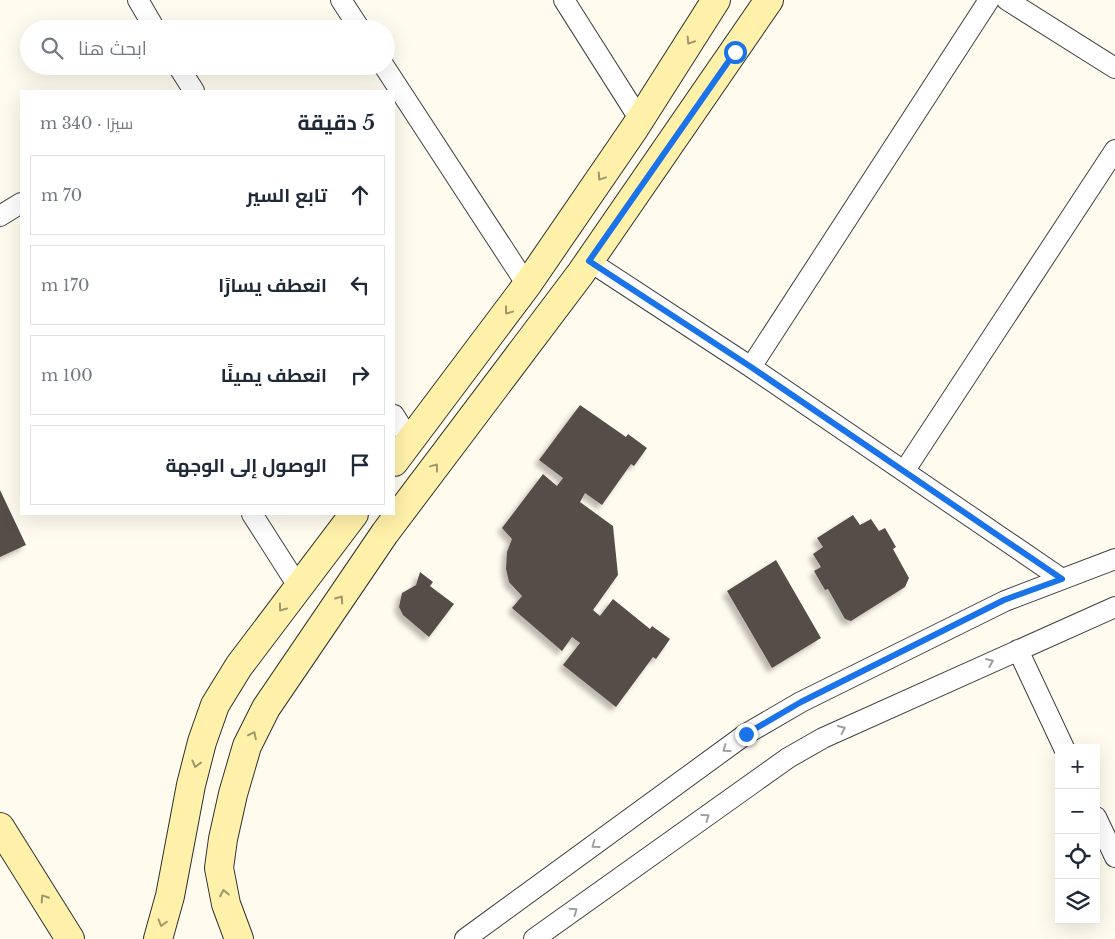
<!DOCTYPE html>
<html lang="ar">
<meta charset="utf-8">
<style>
:root{--surface:#fff;--page:#f6f6f7;--text:#1f2937;--muted:#747a83;--line:#e0e1e3}
body{margin:0;font-family:"Libre Baskerville",Cairo,serif;background:var(--page);color:var(--text);direction:rtl}
.controls{position:absolute;right:15px;bottom:15px;display:grid;overflow:hidden;border-radius:0px;box-shadow:0 5px 20px #0002}
.controls button{width:45px;height:45px;display:grid;place-items:center;padding:0;border:0;border-bottom:1px solid var(--line);background:var(--surface);color:var(--text);font:25px sans-serif}
.stop{position:absolute;width:15px;height:15px;margin:-11px;border:4px solid #1a73e8;border-radius:50%;background:#fff}
.stop.end{background:#1a73e8;border-color:#fff;box-shadow:0 1px 5px #0008}
.list{margin:0;padding:0;list-style:none}
h2{display:flex;justify-content:space-between;align-items:center;height:65px;margin:0;padding:0 20px;font-size:21px}
h2 small{font-size:16px;font-weight:400;color:var(--muted)}
.list li{display:grid;grid-template-columns:32px 1fr auto;gap:15px;align-items:center;box-sizing:border-box;height:80px;margin:0 10px 10px;padding:0 10px;border:1px solid var(--line);border-radius:0px}
.list b{display:block;font-size:19px;white-space:nowrap}
.list em{font-size:16px;font-style:normal;color:var(--muted)}
.icon{flex:none;width:28px;height:28px;fill:none;stroke:currentColor;stroke-width:2;stroke-linecap:round;stroke-linejoin:round}
.map{position:relative;flex:none;width:1115px;height:939px;overflow:hidden;direction:ltr}
.search{position:absolute;background:var(--surface);box-shadow:0 5px 20px #0002;left:20px;top:20px;width:375px;height:55px;display:flex;align-items:center;gap:12px;box-sizing:border-box;padding:0 18px;border-radius:28px;color:var(--muted);font-size:19px}
.panel{position:absolute;background:var(--surface);box-shadow:0 5px 20px #0002;left:20px;top:90px;width:375px;height:425px;border-radius:0px;direction:rtl}
.map>svg:first-child{display:block}
</style>
<div class="map">
<svg width="1115" height="939" viewBox="0 0 1115 939">
<defs>
<filter id="shadow"><feDropShadow dx="-4.5" dy="4.5" stdDeviation="2.5" flood-color="#0004"/></filter>
</defs>
<rect width="100%" height="100%" fill="#fffbee"/>
<path fill="#574e49" filter="url(#shadow)" d="M580,405L626,437L628,434L647,448L634,466L631,464L602,505L585,493L580,502L613,526L618,575L593,610L600,616L613,599L650,629L652,626L670,639L656,659L653,657L616,707L563,665L580,643L572,637L562,651L512,608L522,596L509,582L506,569L507,552L512,539L502,528L543,474L557,486L563,478L539,460Z
M0,490L26,545L0,557Z
M853,515L860,525L871,519L879,531L885,528L896,547L893,549L909,578L905,587L851,621L845,619L828,589L825,590L814,571L821,567L813,554L823,547L817,538Z
M776,560L821,638L772,668L727,591Z
M420,572L433,582L430,586L454,604L429,637L403,615L399,607L402,593L416,585Z"/>
<g fill="none" stroke-linecap="round" stroke-linejoin="round">
<defs>
<path id="street" d="M138,0L155,29
M341,0L360,29
M564,0L640,120
M1007,0L1115,68
M178,66L194,91
M384,66L527,285
M0,216L21,203
M589,261L751,367L1062,579
M751,367L989,0
M394,415L410,441
M905,470L1115,150
M252,514L298,586
M1018,650L1064,748
M1096,817L1115,857
M465,939L746,734L801,702L1005,601L1115,559
M534,939L788,758L823,738L1115,607"/>
<path id="secondary" d="M394,462L527,285L634,129L716,0
M0,827L70,939
M158,939L170,896L191,785L202,742L215,705L239,666L354,514
M239,939L226,904L219,868L223,839L233,794L247,746L266,708L385,533L581,273L769,0"/>
</defs>
<use href="#street" stroke="#414141" stroke-width="22"/>
<use href="#secondary" stroke="#303030" stroke-width="30"/>
<use href="#street" stroke="#fff" stroke-width="20"/>
<use href="#secondary" stroke="#fff1a9" stroke-width="28"/>
</g>
<defs><path id="oneway-chevron" d="M-2-3.5L2.5 0L-2 3.5" fill="none" stroke-width="1.6" stroke-linecap="round" stroke-linejoin="round" transform="scale(1.25)"/></defs>
<g stroke="#9f966b">
<use href="#oneway-chevron" transform="translate(690 41) rotate(122)"/>
<use href="#oneway-chevron" transform="translate(601 177) rotate(124)"/>
<use href="#oneway-chevron" transform="translate(508 311) rotate(127)"/>
<use href="#oneway-chevron" transform="translate(435 467) rotate(-53)"/>
<use href="#oneway-chevron" transform="translate(340 599) rotate(-55)"/>
<use href="#oneway-chevron" transform="translate(282 608) rotate(126)"/>
<use href="#oneway-chevron" transform="translate(253 735) rotate(-64)"/>
<use href="#oneway-chevron" transform="translate(196 764) rotate(104)"/>
<use href="#oneway-chevron" transform="translate(224 893) rotate(-101)"/>
<use href="#oneway-chevron" transform="translate(44 898) rotate(-123)"/>
<use href="#oneway-chevron" transform="translate(162 923) rotate(106)"/>
</g>
<g stroke="#9f9f9f">
<use href="#oneway-chevron" transform="translate(990 662) rotate(-23)"/>
<use href="#oneway-chevron" transform="translate(842 729) rotate(-25)"/>
<use href="#oneway-chevron" transform="translate(726 749) rotate(144)"/>
<use href="#oneway-chevron" transform="translate(706 817) rotate(-36)"/>
<use href="#oneway-chevron" transform="translate(595 845) rotate(144)"/>
<use href="#oneway-chevron" transform="translate(574 911) rotate(-35)"/>
</g>
<g fill="none" stroke-linecap="round" stroke-linejoin="round">
<path stroke="#1a73e8" stroke-width="6" d="M735,52L589,261L751,367L1062,579L1004,600L801,702L746,734"/>
</g>
</svg>
<div class="controls">
<button>+</button>
<button>−</button>
<button><svg class="icon" aria-label="locate" viewBox="0 0 24 24"><circle cx="12" cy="12" r="6"/><path d="M12 2v4M12 18v4M2 12h4M18 12h4"/></svg></button>
<button><svg class="icon" aria-label="layers" viewBox="0 0 24 24"><path d="M12 4l9 5-9 5-9-5zM3 14l9 5 9-5"/></svg></button>
</div>
<div class="stop" style="left:735px;top:52px"></div>
<div class="stop end" style="left:746px;top:734px"></div>
<div class="search"><svg class="icon" aria-label="search" viewBox="0 0 24 24"><circle cx="10" cy="10" r="6"/><path d="M15 15l6 6"/></svg>ابحث هنا</div>
<section class="panel">
<h2>5 دقيقة<small>سيرًا · 340 m</small></h2>
<ul class="list">
<li><svg class="icon" aria-label="ahead" viewBox="0 0 24 24"><path d="M12 20V5M6 11l6-6 6 6"/></svg><div><b>تابع السير</b></div><em>70 m</em></li>
<li><svg class="icon" aria-label="left" viewBox="0 0 24 24"><path d="M17 20v-9H6M10 6l-5 5 5 5"/></svg><div><b>انعطف يسارًا</b></div><em>170 m</em></li>
<li><svg class="icon" aria-label="right" viewBox="0 0 24 24"><path d="M7 20v-9h11M14 6l5 5-5 5"/></svg><div><b>انعطف يمينًا</b></div><em>100 m</em></li>
<li><svg class="icon" aria-label="arrive" viewBox="0 0 24 24"><path d="M6 21V4h12l-3 4 3 4H6"/></svg><div><b>الوصول إلى الوجهة</b></div></li>
</ul>
</section>
</div>
